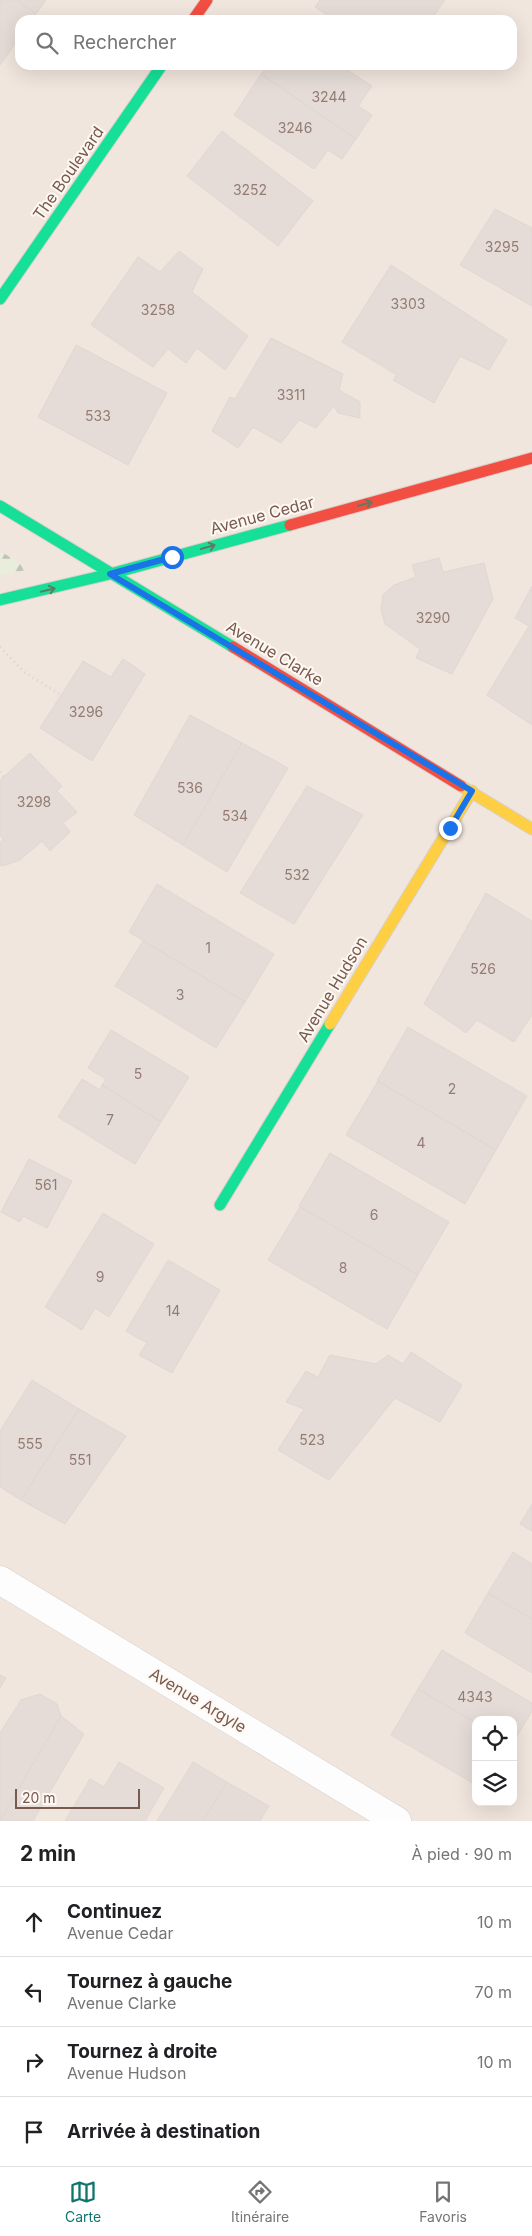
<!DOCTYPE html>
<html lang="fr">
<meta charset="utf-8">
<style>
:root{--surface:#fff;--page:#f2f2f2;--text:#202124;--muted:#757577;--line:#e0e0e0;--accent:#0f766e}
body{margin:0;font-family:Inter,sans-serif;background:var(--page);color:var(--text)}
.controls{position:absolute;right:15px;bottom:15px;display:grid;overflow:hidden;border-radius:10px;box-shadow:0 5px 20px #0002}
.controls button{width:45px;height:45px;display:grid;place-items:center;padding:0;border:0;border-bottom:1px solid var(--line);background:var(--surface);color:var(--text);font:25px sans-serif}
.scale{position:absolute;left:15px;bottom:12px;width:125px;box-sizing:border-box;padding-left:5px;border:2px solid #77594f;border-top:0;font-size:14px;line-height:18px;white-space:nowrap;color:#77594f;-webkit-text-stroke:4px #fef8f2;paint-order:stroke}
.stop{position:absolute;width:15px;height:15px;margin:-11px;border:4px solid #1a73e8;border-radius:50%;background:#fff}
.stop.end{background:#1a73e8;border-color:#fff;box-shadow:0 1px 5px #0008}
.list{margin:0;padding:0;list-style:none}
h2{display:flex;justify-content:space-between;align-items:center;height:65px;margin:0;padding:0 20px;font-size:21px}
h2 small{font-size:16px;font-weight:400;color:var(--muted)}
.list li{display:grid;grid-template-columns:32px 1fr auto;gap:15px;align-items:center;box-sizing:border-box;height:70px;padding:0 20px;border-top:1px solid var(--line)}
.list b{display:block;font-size:19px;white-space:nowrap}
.list p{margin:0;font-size:16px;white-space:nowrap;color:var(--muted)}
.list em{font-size:16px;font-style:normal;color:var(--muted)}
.icon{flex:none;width:28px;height:28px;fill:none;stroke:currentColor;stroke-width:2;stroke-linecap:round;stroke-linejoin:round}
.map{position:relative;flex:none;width:532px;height:1821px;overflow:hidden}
.search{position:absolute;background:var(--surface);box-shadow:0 5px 20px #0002;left:15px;right:15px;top:15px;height:55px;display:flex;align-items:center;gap:12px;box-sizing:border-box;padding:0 18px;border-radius:15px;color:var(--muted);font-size:19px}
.sheet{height:345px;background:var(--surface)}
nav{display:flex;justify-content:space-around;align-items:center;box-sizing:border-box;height:70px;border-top:1px solid var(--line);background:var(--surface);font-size:14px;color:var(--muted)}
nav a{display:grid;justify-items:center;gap:2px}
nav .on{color:var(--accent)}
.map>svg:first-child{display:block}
</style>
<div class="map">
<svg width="532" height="1821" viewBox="0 0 532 1821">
<defs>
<pattern id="forest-firs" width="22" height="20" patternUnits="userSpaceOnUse" patternTransform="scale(1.25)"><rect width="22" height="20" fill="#e8eedb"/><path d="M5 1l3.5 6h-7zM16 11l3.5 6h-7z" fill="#c1c4b4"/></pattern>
</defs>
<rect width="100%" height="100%" fill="#f8f4f0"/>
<path fill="#f1e6de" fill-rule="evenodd" d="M0,0H532V1821H0ZM20,20H512V65H20ZM476,1720H513V1802H476Z"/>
<path fill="url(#forest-firs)" d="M0,551L26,567V570L0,575Z"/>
<path fill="#e5dcd7" stroke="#e1d7d2" d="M0,0H17L36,14L32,20H20V37L0,65Z
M17,0H46L36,14Z
M320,0H445L431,20H334L315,7Z
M268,65H340L372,86L358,106L372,115L356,139L261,74Z
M261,74L356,139L342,159L328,150L314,169L234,115Z
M222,131L313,201L278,246L187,176Z
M495,209L532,228V306L460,265Z
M179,251L203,269L192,292L248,336L225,370L197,348L186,363L168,349L153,367L91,325L138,257L160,272Z
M391,265L507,340L489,370L460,356L434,403L393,380L397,375L342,342Z
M271,338L343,374L339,390L360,402V418L338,413L334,406L316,428L299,420L281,443L253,427L238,448L212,431L230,397L235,399Z
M76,345L167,393L128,465L38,417Z
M439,558L443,572L484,563L493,599L452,674L416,658L420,649L385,624L381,609L383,595L394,585L416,577L412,565Z
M532,586V725L487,695L529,626L515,618Z
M123,659L145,674L92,761L40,728L83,661L111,677Z
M190,715L242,743L183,845L134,815Z
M242,743L288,768L227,872L183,845Z
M30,753L62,786L57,791L77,812L63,823L70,832L50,851L42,841L20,860L3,866L0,865V843L3,839L0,835V780Z
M307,786L363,815L294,924L240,893Z
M157,884L274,954L245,1002L129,932Z
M486,893L532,921V1015L514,1042L477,1020L466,1033L424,1004Z
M143,941L245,1002L216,1048L115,986Z
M408,1027L527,1096L496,1150L377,1081Z
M111,1030L189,1077L161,1122L102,1085L106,1079L88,1068Z
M82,1079L100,1090L102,1085L161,1122L135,1164L58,1117Z
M378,1081L496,1150L465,1204L346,1135Z
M330,1153L449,1222L418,1275L299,1206Z
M29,1159L72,1181L47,1228L23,1216L20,1222L1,1212Z
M300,1207L418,1275L387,1329L268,1260Z
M103,1213L154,1244L109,1317L95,1308L82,1330L45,1307Z
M168,1260L220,1290L172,1373L139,1355L147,1343L126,1331Z
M411,1352L462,1385L440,1422L395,1398L329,1480L278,1450L304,1409L286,1402L306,1371L318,1377L330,1355L376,1364L388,1355L403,1364Z
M32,1380L79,1409L21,1500L0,1487V1431Z
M79,1409L126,1436L65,1524L21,1500Z
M532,1504V1531L520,1524Z
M513,1552L532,1564V1619L488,1593Z
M488,1593L532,1619V1673L465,1633Z
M442,1650L532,1703V1711L513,1743V1720H476V1723L418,1689Z
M0,1675L6,1678L0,1688Z
M418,1689L476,1723V1785L391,1735Z
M40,1694L57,1704L61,1716L0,1820V1733L21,1700Z
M61,1716L84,1734L33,1821H0Z
M119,1762L164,1788L145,1821H65L90,1779L104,1787Z
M193,1762L227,1782L203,1821H157Z
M227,1782L269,1806L260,1821H203Z"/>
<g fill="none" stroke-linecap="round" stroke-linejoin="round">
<defs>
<path id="street" d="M0,1580L397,1821"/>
<path id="fast" d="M0,299L162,65
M0,506L233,647
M0,600L110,574L290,525
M220,1205L330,1024"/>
<path id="slow" d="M461,786L532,829
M330,1024L472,791"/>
<path id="jam" d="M193,20L207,0
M290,525L532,458
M233,647L461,786"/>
</defs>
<use href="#street" stroke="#d7cfcc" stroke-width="29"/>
<use href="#fast" stroke="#d8d0cb" stroke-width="13"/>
<use href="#slow" stroke="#d8d0cb" stroke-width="13"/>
<use href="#jam" stroke="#d8d0cb" stroke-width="13"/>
<path stroke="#dbd3d0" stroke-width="3" stroke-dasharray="1 4" stroke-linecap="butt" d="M0,647L24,672L61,695
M0,772L4,777"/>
<use href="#street" stroke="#fefdfd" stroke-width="28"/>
<use href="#fast" stroke="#16e098" stroke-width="11"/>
<use href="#slow" stroke="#ffcf43" stroke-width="11"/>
<use href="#jam" stroke="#f24e42" stroke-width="11"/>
</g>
<defs><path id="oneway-shaft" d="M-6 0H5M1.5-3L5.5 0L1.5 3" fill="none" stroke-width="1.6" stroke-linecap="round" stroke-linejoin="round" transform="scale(1.25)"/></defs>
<g stroke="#5f7b61">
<use href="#oneway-shaft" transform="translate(365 504) rotate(-15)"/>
<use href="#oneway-shaft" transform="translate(208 547) rotate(-16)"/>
<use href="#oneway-shaft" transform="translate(48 590) rotate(-14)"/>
</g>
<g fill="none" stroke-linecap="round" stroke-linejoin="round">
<path stroke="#1a73e8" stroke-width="6" d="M172,557L110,574L472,791L450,828"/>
</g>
<g text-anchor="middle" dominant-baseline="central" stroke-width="4" stroke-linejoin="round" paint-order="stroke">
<g font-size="14" fill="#947c73">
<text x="329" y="96">3244</text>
<text x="295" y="127">3246</text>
<text x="250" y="189">3252</text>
<text x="502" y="246">3295</text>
<text x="408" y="303">3303</text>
<text x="158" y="309">3258</text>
<text x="291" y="394">3311</text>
<text x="98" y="415">533</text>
<text x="433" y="617">3290</text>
<text x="86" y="711">3296</text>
<text x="190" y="787">536</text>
<text x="34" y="801">3298</text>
<text x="235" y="815">534</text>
<text x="297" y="874">532</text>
<text x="208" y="947">1</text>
<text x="483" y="968">526</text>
<text x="180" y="994">3</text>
<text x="138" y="1073">5</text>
<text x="452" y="1088">2</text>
<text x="110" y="1119">7</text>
<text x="421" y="1142">4</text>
<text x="46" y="1184">561</text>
<text x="374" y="1214">6</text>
<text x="343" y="1267">8</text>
<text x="100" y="1276">9</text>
<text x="173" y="1310">14</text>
<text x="312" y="1439">523</text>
<text x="30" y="1443">555</text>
<text x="80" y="1459">551</text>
<text x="475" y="1696">4343</text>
</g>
<g font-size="16" fill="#77594f" stroke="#fef8f2">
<text transform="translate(68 173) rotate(-55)">The Boulevard</text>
<text transform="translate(262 515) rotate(-15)">Avenue Cedar</text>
<text transform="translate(275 653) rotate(31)">Avenue Clarke</text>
<text transform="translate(332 989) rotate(-59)">Avenue Hudson</text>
<text transform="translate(198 1700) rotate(31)">Avenue Argyle</text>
</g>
</g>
</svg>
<div class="controls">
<button><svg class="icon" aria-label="locate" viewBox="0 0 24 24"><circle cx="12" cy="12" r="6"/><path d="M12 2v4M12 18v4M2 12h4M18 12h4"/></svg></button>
<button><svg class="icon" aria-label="layers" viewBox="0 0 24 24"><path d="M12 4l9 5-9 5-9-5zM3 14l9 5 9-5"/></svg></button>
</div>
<div class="scale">20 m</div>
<div class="stop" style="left:172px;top:557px"></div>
<div class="stop end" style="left:450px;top:828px"></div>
<div class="search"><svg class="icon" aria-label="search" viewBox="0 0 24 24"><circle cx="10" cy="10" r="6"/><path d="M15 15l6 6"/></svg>Rechercher</div>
</div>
<section class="sheet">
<h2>2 min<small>À pied · 90 m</small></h2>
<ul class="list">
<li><svg class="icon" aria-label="ahead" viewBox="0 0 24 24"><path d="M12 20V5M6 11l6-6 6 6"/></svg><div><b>Continuez</b><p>Avenue Cedar</p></div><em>10 m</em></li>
<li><svg class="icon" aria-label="left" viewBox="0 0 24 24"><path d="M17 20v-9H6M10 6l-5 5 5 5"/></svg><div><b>Tournez à gauche</b><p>Avenue Clarke</p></div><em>70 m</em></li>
<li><svg class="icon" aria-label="right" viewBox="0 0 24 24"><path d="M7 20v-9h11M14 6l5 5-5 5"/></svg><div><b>Tournez à droite</b><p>Avenue Hudson</p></div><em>10 m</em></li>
<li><svg class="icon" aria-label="arrive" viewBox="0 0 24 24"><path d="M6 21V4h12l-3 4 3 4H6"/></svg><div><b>Arrivée à destination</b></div></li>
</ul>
</section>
<nav>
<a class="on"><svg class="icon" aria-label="map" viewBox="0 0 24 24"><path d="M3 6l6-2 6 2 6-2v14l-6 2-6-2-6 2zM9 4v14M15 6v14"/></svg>Carte</a>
<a><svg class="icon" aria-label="directions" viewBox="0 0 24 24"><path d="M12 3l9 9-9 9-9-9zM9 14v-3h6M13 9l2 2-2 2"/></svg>Itinéraire</a>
<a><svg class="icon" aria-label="saved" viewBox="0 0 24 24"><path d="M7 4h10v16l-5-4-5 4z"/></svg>Favoris</a>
</nav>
